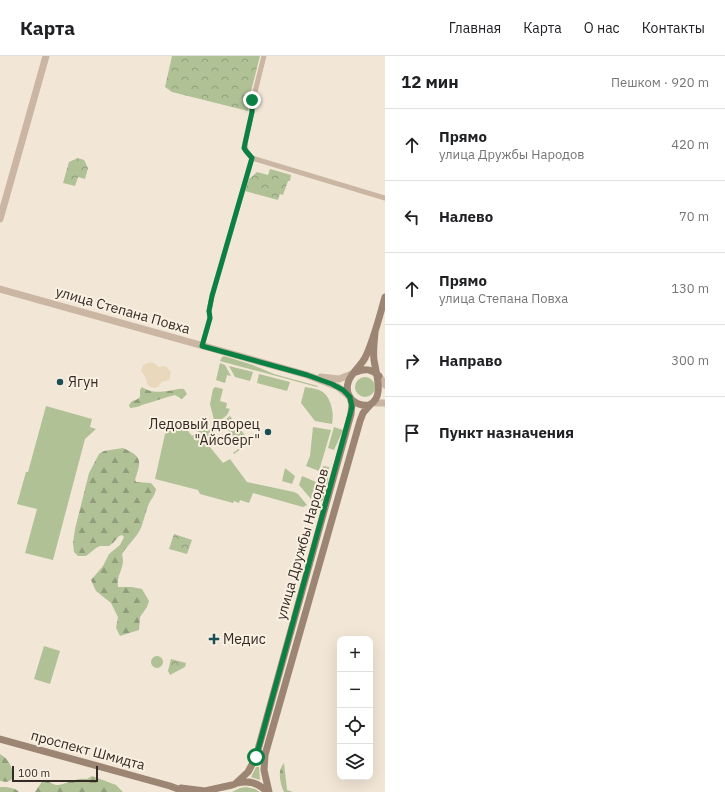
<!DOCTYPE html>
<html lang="ru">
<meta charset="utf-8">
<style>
:root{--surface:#fff;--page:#f2f2f2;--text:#202124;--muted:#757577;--line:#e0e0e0}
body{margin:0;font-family:"IBM Plex Sans",sans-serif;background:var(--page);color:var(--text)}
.controls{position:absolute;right:12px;bottom:12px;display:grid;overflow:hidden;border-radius:8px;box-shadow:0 4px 16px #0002}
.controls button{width:36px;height:36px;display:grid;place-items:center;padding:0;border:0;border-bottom:1px solid var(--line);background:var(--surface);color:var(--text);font:20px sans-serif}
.scale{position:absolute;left:12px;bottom:10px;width:86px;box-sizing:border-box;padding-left:4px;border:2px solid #342a25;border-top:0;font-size:11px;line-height:14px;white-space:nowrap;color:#342a25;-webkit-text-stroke:3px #f9f0e2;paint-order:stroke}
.stop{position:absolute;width:12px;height:12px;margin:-9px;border:3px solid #0b8043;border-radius:50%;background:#fff}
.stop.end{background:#0b8043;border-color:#fff;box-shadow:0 1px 4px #0008}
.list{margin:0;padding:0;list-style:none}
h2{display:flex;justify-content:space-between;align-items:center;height:52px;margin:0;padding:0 16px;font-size:17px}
h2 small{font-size:13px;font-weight:400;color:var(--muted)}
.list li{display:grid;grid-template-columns:26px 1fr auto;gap:12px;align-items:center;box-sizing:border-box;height:72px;padding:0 16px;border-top:1px solid var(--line)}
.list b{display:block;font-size:15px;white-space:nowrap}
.list p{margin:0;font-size:13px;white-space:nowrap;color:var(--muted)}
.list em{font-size:13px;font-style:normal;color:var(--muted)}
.icon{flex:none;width:22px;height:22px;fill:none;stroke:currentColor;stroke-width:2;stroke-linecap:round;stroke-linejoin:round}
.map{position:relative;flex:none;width:385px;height:736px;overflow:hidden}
header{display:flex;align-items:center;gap:24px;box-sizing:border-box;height:56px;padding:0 20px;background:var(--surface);border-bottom:1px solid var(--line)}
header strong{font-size:19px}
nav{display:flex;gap:22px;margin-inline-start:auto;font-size:14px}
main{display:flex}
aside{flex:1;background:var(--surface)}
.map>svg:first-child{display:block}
</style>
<header>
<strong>Карта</strong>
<nav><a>Главная</a><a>Карта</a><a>О нас</a><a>Контакты</a></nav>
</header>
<main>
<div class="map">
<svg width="385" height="736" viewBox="0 0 385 736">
<defs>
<pattern id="forest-firs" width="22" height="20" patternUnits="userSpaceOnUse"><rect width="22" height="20" fill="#b0c196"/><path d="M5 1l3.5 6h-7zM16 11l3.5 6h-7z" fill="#909d7a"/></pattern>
<pattern id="park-crowns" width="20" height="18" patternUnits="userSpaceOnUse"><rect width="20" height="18" fill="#b0c196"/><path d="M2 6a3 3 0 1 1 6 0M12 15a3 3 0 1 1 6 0" fill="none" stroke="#909d7a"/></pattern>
</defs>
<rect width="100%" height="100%" fill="#f2e6d6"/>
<path fill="#b0c196" d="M224,300L253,309L274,318L318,330L317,331L220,305L222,301Z
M220,307L225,309L231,320L227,319L225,327L216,324Z
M229,310L253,316L250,325L235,321Z
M259,318L290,326L287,335L257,327Z
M355 331a10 10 0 1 1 20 0a10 10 0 1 1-20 0Z
M215,331L223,333L220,345L227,347L226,352L230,353L227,359L221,364L220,363L216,366L214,364L210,348L213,333Z
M305,331C311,332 320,333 324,337C332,344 334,359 332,368L315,365L301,347Z
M46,350L92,363L90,371L96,373L85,383L53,504L25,497L37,453L17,448L26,416H28Z
M230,360L250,386L234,398L233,397L241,391L222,366Z
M181,366L192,380L206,369L213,377L204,384L223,407L230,403L247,426L294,436L298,438L307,449L303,451L253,437L249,447L240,444L239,447L234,445L233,447L200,438L198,434L155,423L165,378Z
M313,371L331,374L319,415L306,410L310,400Z
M334,371L343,374L334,394L328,392Z
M323,410L329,411L328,424L323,444L318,447L314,444Z
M285,412L295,420L292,428L282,425Z
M302,420L316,426L311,443L299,429Z
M44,590L60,595L50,628L34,623Z
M151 606a6 6 0 1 1 12 0a6 6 0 1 1-12 0Z
M256,711H259L260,724L251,721Z
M246,731L255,733L260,736H232L240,732Z"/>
<path fill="url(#forest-firs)" d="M142,331C151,337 158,336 168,335C174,335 178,332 184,333L187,338L182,343L175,339C166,341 158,344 149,347C142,348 138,352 130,352L129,349L132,345L136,344L140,341V334Z
M123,392C143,401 141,405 135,424L136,426L151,427L156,433C155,440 150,444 148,450C144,460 143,472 136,480C131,487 126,491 122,498C126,512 116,517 118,531H132L142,533L149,545L147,551L140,561L139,574L120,580L116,572L118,561L111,547L96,535L91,524L103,510L109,498L120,489L124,481L122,479L119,480L113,487L109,490H100L96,492L86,500H78L74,496L73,487L75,473L89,417L99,398L104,395Z
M0,698C10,704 13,712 13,723L7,726L0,725Z
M284,707L287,734L293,736H284C280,727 277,715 284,707Z
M92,720L116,729L123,736H35L41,727L44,724C48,725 52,728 56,729C64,730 74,721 87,723Z
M0,731C6,731 14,731 19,736H0Z"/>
<path fill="url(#park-crowns)" d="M172,0H260L249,43L250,48L248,55L172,36L165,31Z
M78,102L84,104L88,112L85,123L78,121L75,130L63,127L69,106Z
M270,113L291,119L290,125H288L283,139L280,138L278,144L245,135L249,123L257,116L268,119Z
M174,478L192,484L187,498L169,493Z
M171,603L186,607L185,611L170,619L168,615Z"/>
<path fill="#ead8bc" d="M150,306L154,307L158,311L163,310L167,311L171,316L169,324L161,326L159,330L155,332L150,331L147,328L146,322L141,315L143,309Z"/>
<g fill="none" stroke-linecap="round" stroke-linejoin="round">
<path stroke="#cab6a2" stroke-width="5" d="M264,0L253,44L252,56L245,86L246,95L252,102L385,142
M202,290L210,262L209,255L212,240L252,102"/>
<path stroke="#cab6a2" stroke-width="7" d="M0,163L46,0
M0,233L307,319L338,331L350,341
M321,321L339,323L352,318
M381,323L385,329
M373,347H385"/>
<path stroke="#9d8573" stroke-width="7" d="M375,277C374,286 373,296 374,304C376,318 385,342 369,349C363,350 357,348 352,344C348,340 346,333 348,327C350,318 360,311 365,302C374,283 379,262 385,241
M356,316C365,312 372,313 379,320
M0,683L170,730L186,736
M237,727C249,724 259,727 267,736
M235,728L248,716L256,701L351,358L352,348L350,341
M181,732L205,735L232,729
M269,736L264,714L265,699L360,365L363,357L371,348"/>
</g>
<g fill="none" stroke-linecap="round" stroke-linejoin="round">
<path stroke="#0b8043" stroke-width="5" d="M252,44V56L244,92L246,95L252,102L212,240L209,255L210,262L202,290L307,319L332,328L343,334L350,341L352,351L256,701"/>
</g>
<g fill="#194f56" stroke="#f9f0e2" stroke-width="1.5">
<circle cx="60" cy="326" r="4"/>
<circle cx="268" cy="376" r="4"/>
<path d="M212 577h4v4h4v4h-4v4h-4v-4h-4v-4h4z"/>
</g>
<g text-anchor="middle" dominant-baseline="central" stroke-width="4" stroke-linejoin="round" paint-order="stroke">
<g font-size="14" fill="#342a25" stroke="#f9f0e2">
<text transform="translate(123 254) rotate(16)">улица Степана Повха</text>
<text transform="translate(302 488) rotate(-74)">улица Дружбы Народов</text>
<text transform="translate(88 694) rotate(15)">проспект Шмидта</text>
</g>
<g font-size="14" fill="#342a25" stroke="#f9f0e2" text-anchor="start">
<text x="68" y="326">Ягун</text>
<text x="260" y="368" text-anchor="end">Ледовый дворец<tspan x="260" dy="16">"Айсберг"</tspan></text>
<text x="223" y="583">Медис</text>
</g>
</g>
</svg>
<div class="controls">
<button>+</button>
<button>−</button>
<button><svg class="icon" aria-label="locate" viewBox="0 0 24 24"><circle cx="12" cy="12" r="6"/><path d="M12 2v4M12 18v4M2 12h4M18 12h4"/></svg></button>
<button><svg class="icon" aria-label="layers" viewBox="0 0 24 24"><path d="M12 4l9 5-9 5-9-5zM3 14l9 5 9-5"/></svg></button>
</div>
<div class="scale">100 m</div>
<div class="stop" style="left:256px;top:701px"></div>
<div class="stop end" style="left:252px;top:44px"></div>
</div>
<aside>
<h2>12 мин<small>Пешком · 920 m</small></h2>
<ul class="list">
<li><svg class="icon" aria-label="ahead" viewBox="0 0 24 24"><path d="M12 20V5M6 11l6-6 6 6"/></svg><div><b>Прямо</b><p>улица Дружбы Народов</p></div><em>420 m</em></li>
<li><svg class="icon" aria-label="left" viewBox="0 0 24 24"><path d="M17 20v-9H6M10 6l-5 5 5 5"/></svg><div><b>Налево</b></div><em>70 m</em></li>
<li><svg class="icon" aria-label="ahead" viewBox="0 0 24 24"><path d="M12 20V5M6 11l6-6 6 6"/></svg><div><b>Прямо</b><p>улица Степана Повха</p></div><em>130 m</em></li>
<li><svg class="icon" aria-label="right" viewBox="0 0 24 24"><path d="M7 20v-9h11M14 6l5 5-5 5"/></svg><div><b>Направо</b></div><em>300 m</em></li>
<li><svg class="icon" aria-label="arrive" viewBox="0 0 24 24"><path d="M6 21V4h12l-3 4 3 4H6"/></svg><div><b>Пункт назначения</b></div></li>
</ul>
</aside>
</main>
